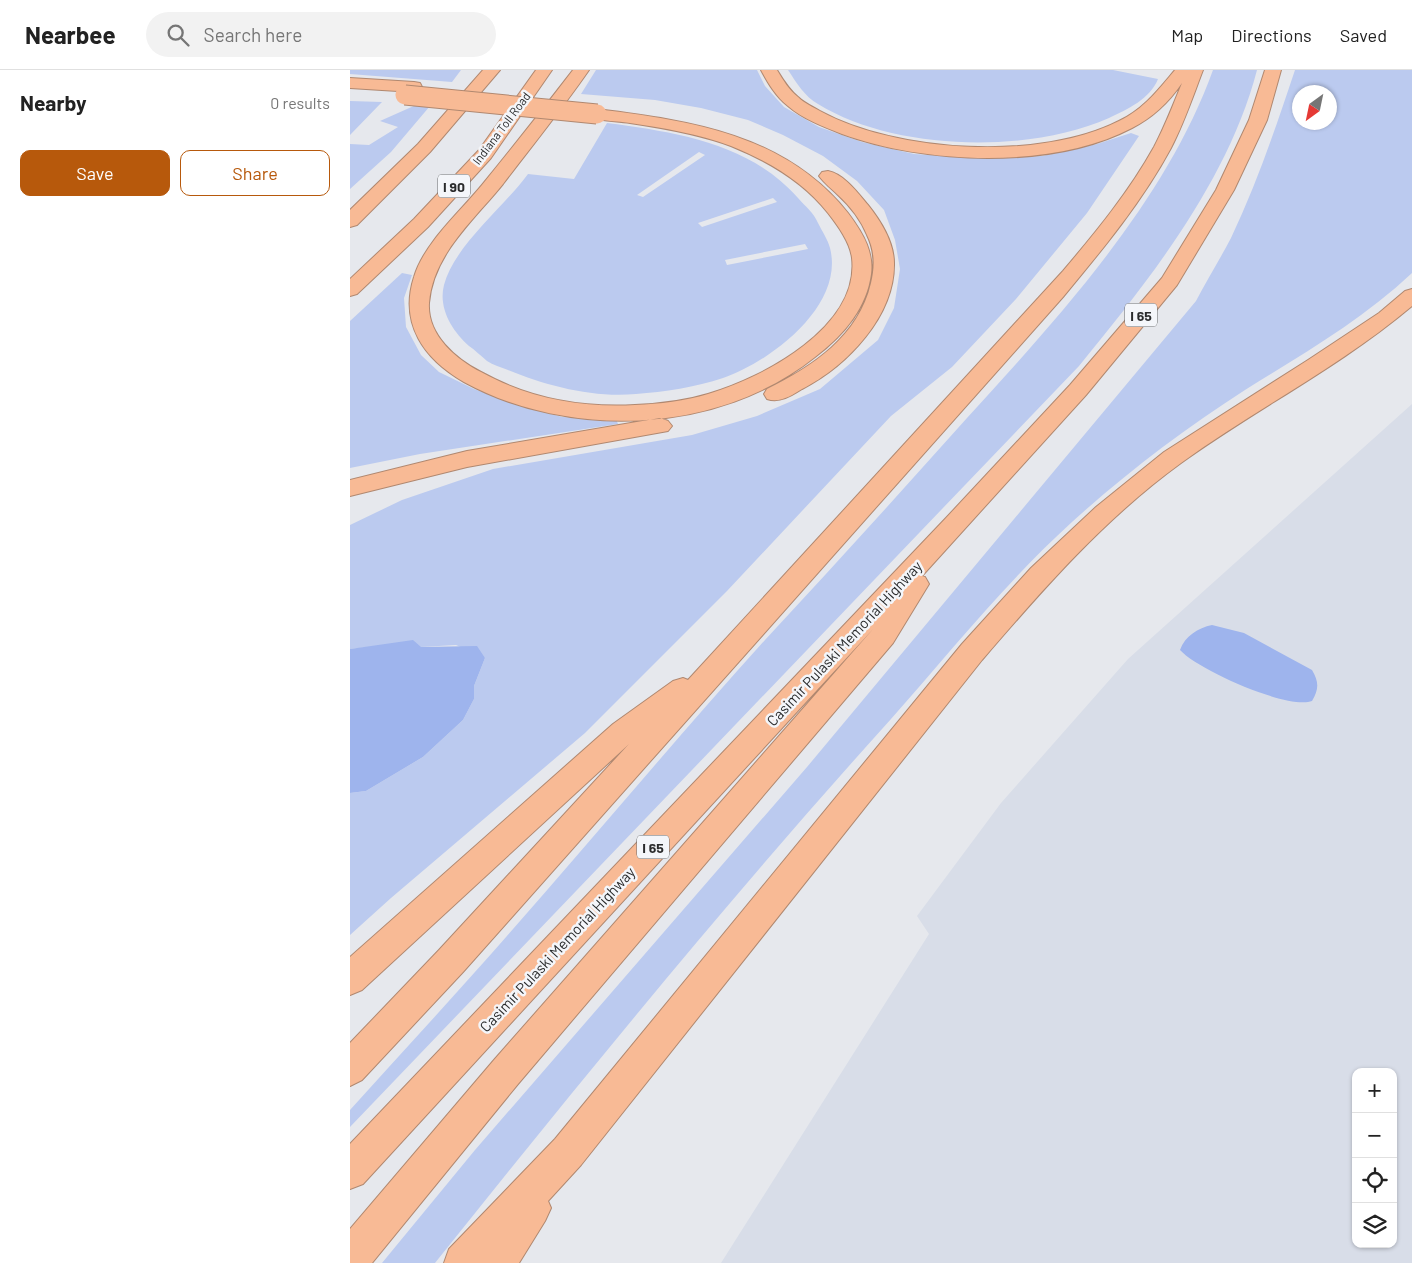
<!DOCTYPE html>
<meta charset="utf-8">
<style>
:root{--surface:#fff;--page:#f2f2f2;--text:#222;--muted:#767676;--line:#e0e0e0;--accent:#b7590c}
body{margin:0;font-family:Barlow,sans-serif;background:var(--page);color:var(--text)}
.controls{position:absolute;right:15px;bottom:15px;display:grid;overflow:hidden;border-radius:10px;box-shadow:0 1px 4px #0004}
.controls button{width:45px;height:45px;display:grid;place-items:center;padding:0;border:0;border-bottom:1px solid var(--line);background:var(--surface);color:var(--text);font:25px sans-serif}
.compass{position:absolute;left:942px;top:15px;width:45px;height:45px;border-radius:50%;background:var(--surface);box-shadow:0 1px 4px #0004;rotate:213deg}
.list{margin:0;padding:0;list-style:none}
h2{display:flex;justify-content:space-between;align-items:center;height:65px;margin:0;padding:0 20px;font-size:21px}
h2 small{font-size:16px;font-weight:400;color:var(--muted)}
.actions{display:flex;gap:10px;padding:15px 20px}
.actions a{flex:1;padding:11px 0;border:1px solid var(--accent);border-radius:10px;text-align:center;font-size:18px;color:var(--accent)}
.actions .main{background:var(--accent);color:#fff}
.icon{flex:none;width:28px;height:28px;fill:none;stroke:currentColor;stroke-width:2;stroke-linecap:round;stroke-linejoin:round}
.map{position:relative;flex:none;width:1062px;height:1193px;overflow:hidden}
header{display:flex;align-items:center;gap:30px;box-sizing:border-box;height:70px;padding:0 25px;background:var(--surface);border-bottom:1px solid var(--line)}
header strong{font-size:24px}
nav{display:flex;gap:28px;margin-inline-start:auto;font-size:18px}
.search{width:350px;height:45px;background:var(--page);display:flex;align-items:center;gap:12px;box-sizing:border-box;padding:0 18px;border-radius:28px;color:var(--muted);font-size:19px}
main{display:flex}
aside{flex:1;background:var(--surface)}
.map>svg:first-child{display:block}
</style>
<header>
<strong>Nearbee</strong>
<div class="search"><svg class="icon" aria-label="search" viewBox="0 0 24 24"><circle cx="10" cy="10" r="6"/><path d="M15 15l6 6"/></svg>Search here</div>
<nav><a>Map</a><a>Directions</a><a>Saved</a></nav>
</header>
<main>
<aside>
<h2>Nearby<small>0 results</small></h2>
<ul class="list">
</ul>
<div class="actions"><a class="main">Save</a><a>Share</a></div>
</aside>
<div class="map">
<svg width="1062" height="1193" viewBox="0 0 1062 1193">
<rect width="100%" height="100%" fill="#e6e8ed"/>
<path fill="#d8dde8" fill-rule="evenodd" d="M1062,334V1193H371L579,864L567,846L651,733L778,589ZM1006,1002H1043V1174H1006Z"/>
<path fill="#bbcaef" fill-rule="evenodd" d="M0,0H111L102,12L0,4Z
M246,0H407L415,16L434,37L469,57L512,72L564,84L627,88L692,86L747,74L781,63L789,66L737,143L666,229L602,297L541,346L377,521L235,663L41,828L0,865V723L16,721L73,687L113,650L124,629V616L135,588L106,575L71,577L30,576L0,579V455L52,430L143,399L342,365L407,346L470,319L528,270L544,238L550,199L545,170L534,140L507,111L473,86L433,65L398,50L351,38L305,30L231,24Z
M438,0H763L808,9C800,29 778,39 759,48C678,84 544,81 468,34C455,27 446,12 438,0Z
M863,0H907C878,111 800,209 729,296L0,1057V1040C47,988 95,936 142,883C234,779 322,673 415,570C483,497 550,423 617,348C709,247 816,131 863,0Z
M945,0H1062V203C1012,250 953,284 895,320C834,359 775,404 722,452C656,512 600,582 541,649C382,825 233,1008 85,1193H32L125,1080L457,697L846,231C857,210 870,189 881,168C907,113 926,57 945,0ZM979,22V52H949V22Z
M0,31L32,32L0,65Z
M66,35L80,36L41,82L0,119V74L19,75L48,57L30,51Z
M257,53C325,62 400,73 448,128C455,136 464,143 468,153C472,161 478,170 480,178C495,236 420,292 373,308C346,317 314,322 286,324C243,328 197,316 158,300C151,297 143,295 137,291C131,286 125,280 119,276C102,261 88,238 94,215C104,176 154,137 178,104L224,109ZM349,82L355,85L293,127L287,125ZM423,128L427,132L352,157L348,153ZM455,174L458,179L377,195L375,190Z
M52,203L62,205L54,228L56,257L71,285L89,302L124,319L172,336L212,347L266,349L268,354L70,384L0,398V251Z"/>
<path fill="#9eb4ed" d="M862,555L894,563L962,600C969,612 969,619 962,631C938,640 848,600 830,580C835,566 848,558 862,555Z
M63,570L71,577L127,576L135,588L124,616V629L113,650L73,687L16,721L0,723V579Z"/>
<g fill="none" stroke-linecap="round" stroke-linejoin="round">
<defs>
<path id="highway" d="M133,0H150L80,82L7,155L0,157V140L68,74Z
M186,0H202L141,88L78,157L7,224L0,226V209L64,149L129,80Z
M223,0H239C212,39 182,76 153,114C124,150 83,184 79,233C77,265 106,289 131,302C178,328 231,338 285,335C310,334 335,331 358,324C413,308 510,257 502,188C500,172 488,156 478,143C453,111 418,91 381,76C349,64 314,58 280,53C267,51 254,51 241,48L238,44L241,40L247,39C341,51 435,64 498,143C513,163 526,184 520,210C514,242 490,268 465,287C369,364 220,370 114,312C74,289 49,254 64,207C74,173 110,142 132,115C163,77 193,39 223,0Z
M411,0H427C433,10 439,20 448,27C454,33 463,37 470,41C547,83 691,91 769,51C794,39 808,20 825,0H853C843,26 834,53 821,78C792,132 752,180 713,227L113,902L12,1010L0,1016V973L89,880L279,674L12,920L0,925V887L263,654L323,611L333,608L338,610L713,201C746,162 779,122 804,77C815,56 823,35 832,13C819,32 802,48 782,58C702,100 574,94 492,64C474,57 453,49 438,36C426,27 418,13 411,0Z
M915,0H931L917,50L884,120L827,215L736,325L572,506L575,507L579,514L543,573L168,1014L22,1193H0V1159L144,990L524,558L13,1114L0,1119V1074L596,448L720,315L812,208L866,120L899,50Z
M0,8L64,12L70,13L72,17L70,21L64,22L0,18Z
M478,101C494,104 508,123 518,135C530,150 544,172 544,193C545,246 497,296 452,319C441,326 430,333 417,329L414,324L417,319C462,297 509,266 521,213C525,196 525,181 517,165C511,150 500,136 488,125C482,119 474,113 469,106L472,102Z
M1062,219V236C991,296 906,339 831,393C755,448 693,519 632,590L231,1095L198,1131L201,1138L195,1151L169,1193H94L99,1179L205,1069L612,574L681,498L746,437L814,382L958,290L1029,243L1055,221Z
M310,348L318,351L322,356L318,361L117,397L0,426V410L117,381Z"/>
</defs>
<use href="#highway" stroke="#b08870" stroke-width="2"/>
<use href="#highway" fill="#f8ba95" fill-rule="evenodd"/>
<defs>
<path id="highway-bridge" d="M55,25L247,44"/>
</defs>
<use href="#highway-bridge" stroke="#b08870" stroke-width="21" stroke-linecap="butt"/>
<use href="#highway-bridge" stroke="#f8ba95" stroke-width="19"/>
</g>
<g text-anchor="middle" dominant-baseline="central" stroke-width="5" stroke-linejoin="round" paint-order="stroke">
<g font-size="12" fill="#2a2b2c" stroke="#f4f6fa">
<text transform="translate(151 58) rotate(-53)">Indiana Toll Road</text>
</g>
<g fill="#f4f6fa" stroke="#67686a" stroke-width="1">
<rect x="88" y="104.5" width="32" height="23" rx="4"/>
<rect x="775" y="233.5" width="32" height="23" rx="4"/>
<rect x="287" y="765.5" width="32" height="23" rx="4"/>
</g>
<g font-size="14" font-weight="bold" fill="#2a2b2c">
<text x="104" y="116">I 90</text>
<text x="791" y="245">I 65</text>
<text x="303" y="777">I 65</text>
</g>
<g font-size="15" fill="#2a2b2c" stroke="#f4f6fa">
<text transform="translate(494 573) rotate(-47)">Casimir Pulaski Memorial Highway</text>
<text transform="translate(207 879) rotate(-47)">Casimir Pulaski Memorial Highway</text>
</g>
</g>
</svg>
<div class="controls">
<button>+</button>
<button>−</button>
<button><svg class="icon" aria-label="locate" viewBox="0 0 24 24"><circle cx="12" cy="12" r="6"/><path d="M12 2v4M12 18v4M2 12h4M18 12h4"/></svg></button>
<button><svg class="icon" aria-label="layers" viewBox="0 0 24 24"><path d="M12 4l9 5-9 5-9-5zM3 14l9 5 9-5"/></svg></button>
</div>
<svg class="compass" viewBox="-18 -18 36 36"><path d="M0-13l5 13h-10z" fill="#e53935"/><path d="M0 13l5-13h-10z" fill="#767676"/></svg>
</div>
</main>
